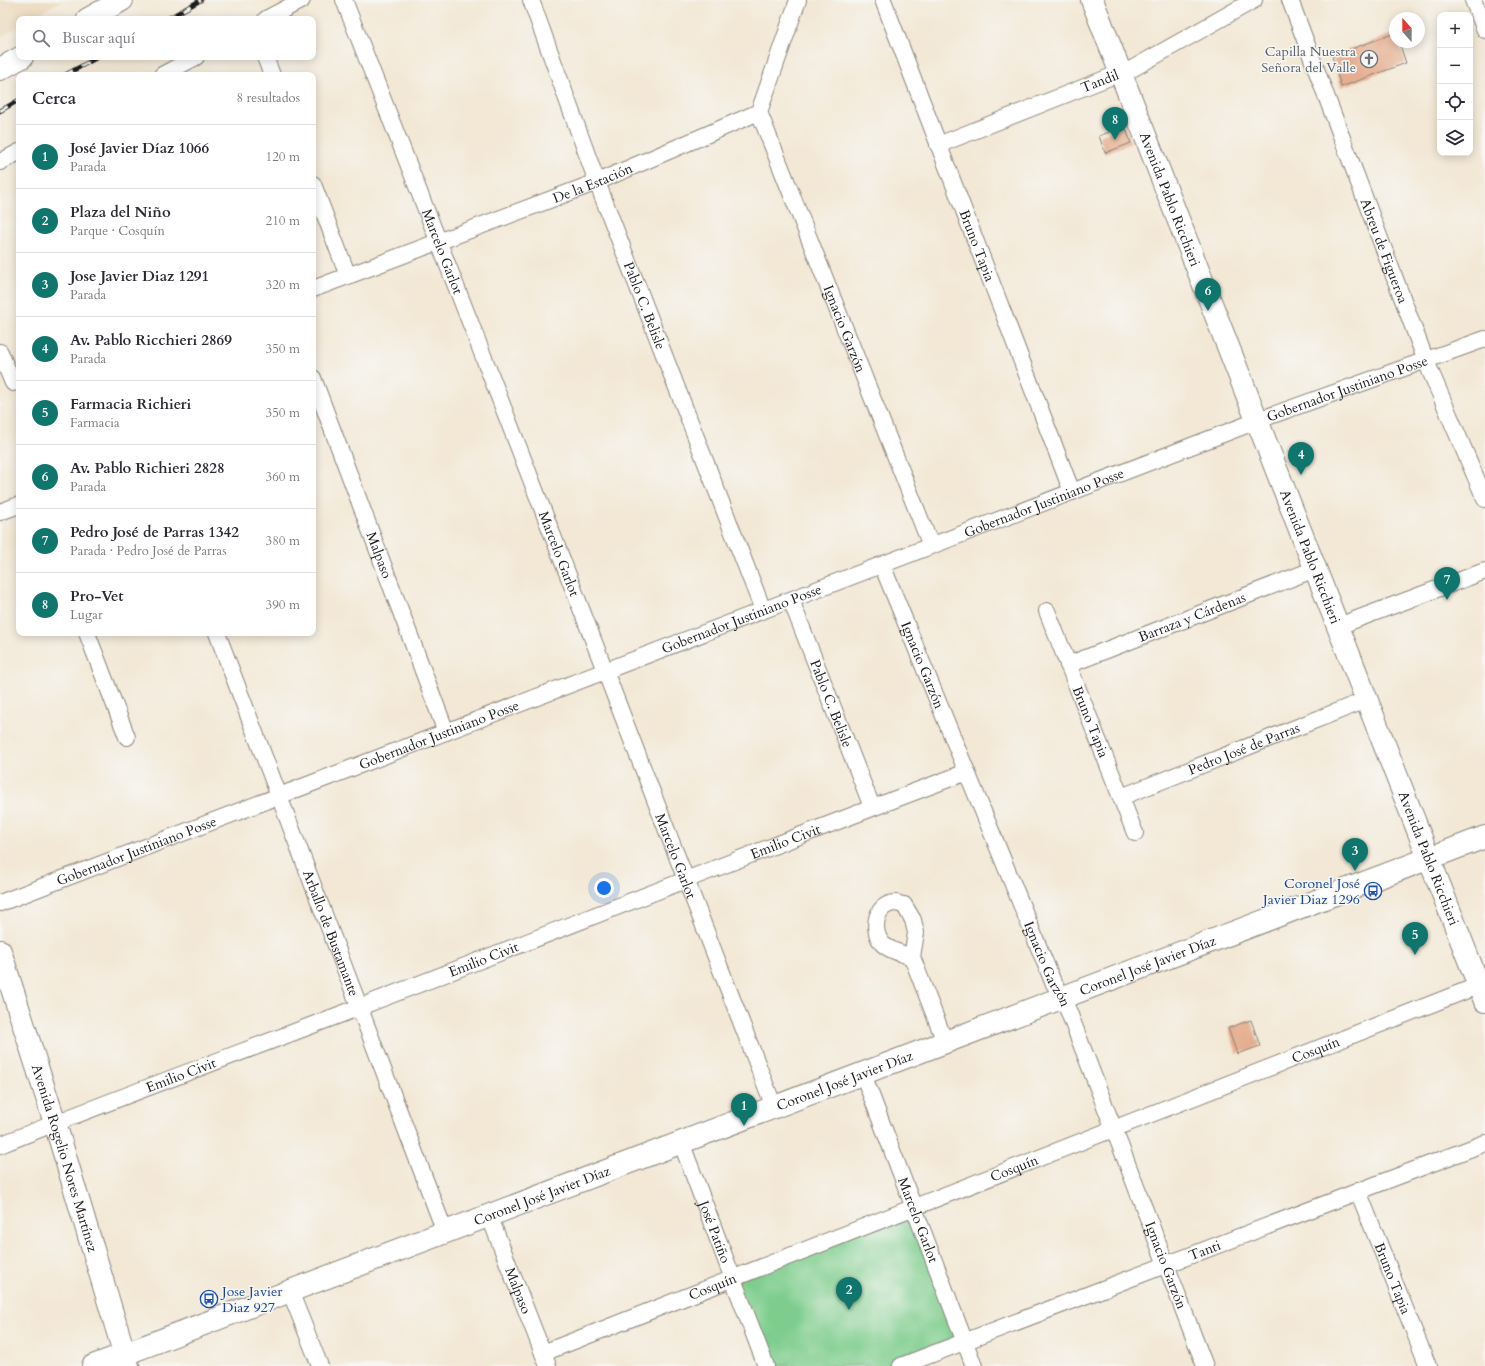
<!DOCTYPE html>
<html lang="es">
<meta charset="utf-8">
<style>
:root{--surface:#fff;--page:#f2f2f3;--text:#2b2b33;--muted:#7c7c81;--line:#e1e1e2;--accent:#0f766e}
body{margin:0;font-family:Cardo,serif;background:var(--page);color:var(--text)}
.controls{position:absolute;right:12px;top:12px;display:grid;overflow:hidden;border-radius:8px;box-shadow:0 2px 10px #0003}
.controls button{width:36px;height:36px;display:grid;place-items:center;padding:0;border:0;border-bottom:1px solid var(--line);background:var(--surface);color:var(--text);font:20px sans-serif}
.compass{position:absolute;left:1389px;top:12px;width:36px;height:36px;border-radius:50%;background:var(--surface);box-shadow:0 2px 10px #0003;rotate:339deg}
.you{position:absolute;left:604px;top:888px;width:14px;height:14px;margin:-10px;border:3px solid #fff;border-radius:50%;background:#1a73e8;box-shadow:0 0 0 6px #1a73e833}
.badge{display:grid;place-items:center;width:26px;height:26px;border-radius:50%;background:var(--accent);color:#fff;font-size:13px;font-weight:700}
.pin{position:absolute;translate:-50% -33px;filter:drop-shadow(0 1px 2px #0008)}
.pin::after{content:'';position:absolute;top:21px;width:14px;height:12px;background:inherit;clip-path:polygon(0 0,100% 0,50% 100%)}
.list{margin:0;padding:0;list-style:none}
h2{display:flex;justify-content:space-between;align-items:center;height:52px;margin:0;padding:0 16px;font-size:17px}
h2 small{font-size:13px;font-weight:400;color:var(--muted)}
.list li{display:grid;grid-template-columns:26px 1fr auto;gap:12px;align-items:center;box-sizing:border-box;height:64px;padding:0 16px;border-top:1px solid var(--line)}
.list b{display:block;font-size:15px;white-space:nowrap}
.list p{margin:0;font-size:13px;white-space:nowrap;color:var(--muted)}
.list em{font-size:13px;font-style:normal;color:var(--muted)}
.icon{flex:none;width:22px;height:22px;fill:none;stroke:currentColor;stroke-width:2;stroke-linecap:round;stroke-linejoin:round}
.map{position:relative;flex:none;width:1485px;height:1366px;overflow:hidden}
.search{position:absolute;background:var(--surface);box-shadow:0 2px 10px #0003;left:16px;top:16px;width:300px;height:44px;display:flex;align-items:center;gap:10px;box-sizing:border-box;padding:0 14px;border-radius:8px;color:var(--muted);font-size:15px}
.panel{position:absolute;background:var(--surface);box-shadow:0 2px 10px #0003;left:16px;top:72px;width:300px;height:564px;border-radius:8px}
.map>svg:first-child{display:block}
</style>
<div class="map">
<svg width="1485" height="1366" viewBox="0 0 1485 1366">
<rect width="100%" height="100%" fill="#f6f6f2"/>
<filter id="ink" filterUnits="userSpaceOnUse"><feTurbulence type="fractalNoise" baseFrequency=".025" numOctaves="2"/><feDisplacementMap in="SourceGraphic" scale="8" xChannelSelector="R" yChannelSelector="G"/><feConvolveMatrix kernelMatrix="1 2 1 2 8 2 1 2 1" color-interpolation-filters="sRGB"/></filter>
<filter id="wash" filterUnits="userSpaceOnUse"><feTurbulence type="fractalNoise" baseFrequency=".012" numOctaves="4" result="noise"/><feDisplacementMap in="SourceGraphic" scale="16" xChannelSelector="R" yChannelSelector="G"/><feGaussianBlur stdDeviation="0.9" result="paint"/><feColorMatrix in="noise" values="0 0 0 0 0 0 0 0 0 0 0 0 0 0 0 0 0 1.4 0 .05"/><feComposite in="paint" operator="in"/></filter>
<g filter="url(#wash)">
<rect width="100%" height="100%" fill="#f3e8d6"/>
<path fill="#ebd8ba" d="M0,0H63L30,19H19V26L0,37Z"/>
<path fill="#7ecd8d" stroke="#4d7454" d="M914,1207L965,1342L901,1366H766L733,1278Z"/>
<g id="blocks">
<path fill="#e6ae90" d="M1395,33V42H1399L1406,63L1341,87L1332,56Z
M1125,126L1131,143L1105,153L1099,136Z
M1251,1020L1260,1046L1237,1054L1228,1028Z"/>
</g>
</g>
<g filter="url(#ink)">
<use href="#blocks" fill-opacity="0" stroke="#888279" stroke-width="1"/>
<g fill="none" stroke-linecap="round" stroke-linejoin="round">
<defs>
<g id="street">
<path id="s1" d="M344,0C490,368 629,739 774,1107"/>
<path id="s2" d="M531,0L597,182L763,610"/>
<path id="s3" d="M883,0L1072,492"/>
<path id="s4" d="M1290,0L1426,361L1485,499"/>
<path d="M1473,0L1485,30"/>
<path d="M266,19L302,0"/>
<path d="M265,57L272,75"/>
<path d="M162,75L196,57"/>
<path id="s5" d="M759,112L931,546"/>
<path id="s6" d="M938,145L1120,73L1130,70L1254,0"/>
<path d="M0,162L19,152"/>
<path d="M313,184L348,276"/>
<path id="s7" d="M313,289L597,182L759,112L798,0"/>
<path d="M0,352L13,383L19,381"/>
<path id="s8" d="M313,378L446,732"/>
<path d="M0,512L19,505"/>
<path id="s9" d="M882,565L1053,982L1063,997L1205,1366"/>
<path id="s10" d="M791,600L872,807"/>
<path id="s11" d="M1047,611L1135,833"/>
<path d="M1349,622L1485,571"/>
<path d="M87,633L127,737"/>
<path id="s12" d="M217,633L445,1232"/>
<path id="s13" d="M1068,665L1315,569"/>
<path id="s14" d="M1121,797L1366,700"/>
<path id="s15" d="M0,903L1267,417L1485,339"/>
<path d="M912,957C903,954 887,950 881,942C872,929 875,904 895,903C898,903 901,905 904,905L913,920L916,933L912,957L945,1042"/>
<path id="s16" d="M863,1074L974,1366"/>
<path id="s17" d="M681,1142L766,1366"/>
<path id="s18" d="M0,1145C119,1097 240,1053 360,1007C562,929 764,848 967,772"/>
<path id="s19" d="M1358,1191L1428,1366"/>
<path id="s20" d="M489,1215L548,1366"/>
<path d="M290,1291L320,1366"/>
<path id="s21" d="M543,1353L1485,983"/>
<path id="s22" d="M901,1366L1485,1143"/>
</g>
<g id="secondary">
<path id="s23" d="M1092,0L1485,1001"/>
<path d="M88,19L122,0"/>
<path d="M0,69L22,57"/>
<path id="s24" d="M0,951L55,1123L128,1366"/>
<path id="s25" d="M93,1366L1485,837"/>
</g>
</defs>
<use href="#street" stroke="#888279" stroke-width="18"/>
<use href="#secondary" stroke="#888279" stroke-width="24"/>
<use href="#street" stroke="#fff" stroke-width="16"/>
<use href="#secondary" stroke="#fff" stroke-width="22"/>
<defs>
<path id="rail" d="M167,19L201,0
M65,75L98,57
M0,111L19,100"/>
</defs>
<use href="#rail" stroke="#1c1c1c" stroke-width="4.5"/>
<use href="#rail" stroke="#f6f6f2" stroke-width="3" stroke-dasharray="9" stroke-linecap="butt"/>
</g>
</g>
<defs>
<symbol id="church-ring" viewBox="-11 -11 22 22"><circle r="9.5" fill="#f6f6f2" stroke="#6b7280" stroke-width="1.5"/><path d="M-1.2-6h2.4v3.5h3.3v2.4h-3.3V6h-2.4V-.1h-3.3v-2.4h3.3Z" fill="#6b7280"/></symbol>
<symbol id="bus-ring" viewBox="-11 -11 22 22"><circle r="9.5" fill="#f6f6f2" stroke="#1a4fb4" stroke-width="1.5"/><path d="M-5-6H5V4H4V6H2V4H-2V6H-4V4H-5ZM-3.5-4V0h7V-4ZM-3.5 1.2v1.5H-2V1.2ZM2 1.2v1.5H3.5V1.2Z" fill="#1a4fb4"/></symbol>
</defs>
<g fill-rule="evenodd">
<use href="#church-ring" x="1359" y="49" width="20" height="20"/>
<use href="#bus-ring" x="1363" y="881" width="20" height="20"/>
<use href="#bus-ring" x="199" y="1289" width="20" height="20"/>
</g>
<g text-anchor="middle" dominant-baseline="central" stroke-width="3" stroke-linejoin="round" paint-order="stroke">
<g font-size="14" fill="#5b616d" stroke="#f6f6f2" text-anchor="end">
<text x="1356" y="51">Capilla Nuestra<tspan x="1356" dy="16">Señora del Valle</tspan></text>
</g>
<g font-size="14" fill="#1c1c1c" stroke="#f6f6f2">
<text stroke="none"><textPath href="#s6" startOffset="174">Tandil</textPath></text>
<text stroke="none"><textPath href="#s7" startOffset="299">De la Estación</textPath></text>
<text stroke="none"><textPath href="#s23" startOffset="214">Avenida Pablo Ricchieri</textPath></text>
<text stroke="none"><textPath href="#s3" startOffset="263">Bruno Tapia</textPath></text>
<text stroke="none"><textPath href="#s1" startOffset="270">Marcelo Garlot</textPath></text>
<text stroke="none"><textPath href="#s4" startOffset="268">Abreu de Figueroa</textPath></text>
<text stroke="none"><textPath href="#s2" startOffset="326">Pablo C. Belisle</textPath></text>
<text stroke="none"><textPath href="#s5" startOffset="233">Ignacio Garzón</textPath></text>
<text stroke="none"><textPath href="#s15" startOffset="1442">Gobernador Justiniano Posse</textPath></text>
<text stroke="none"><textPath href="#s15" startOffset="1118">Gobernador Justiniano Posse</textPath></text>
<text stroke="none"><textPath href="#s1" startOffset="594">Marcelo Garlot</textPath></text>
<text stroke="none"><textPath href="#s8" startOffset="189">Malpaso</textPath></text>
<text stroke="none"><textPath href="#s23" startOffset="598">Avenida Pablo Ricchieri</textPath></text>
<text stroke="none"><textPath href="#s13" startOffset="133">Barraza y Cárdenas</textPath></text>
<text stroke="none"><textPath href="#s15" startOffset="794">Gobernador Justiniano Posse</textPath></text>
<text stroke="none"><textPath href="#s9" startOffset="108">Ignacio Garzón</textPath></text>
<text stroke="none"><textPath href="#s10" startOffset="111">Pablo C. Belisle</textPath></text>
<text stroke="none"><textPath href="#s11" startOffset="119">Bruno Tapia</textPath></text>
<text stroke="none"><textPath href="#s15" startOffset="470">Gobernador Justiniano Posse</textPath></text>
<text stroke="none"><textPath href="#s14" startOffset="132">Pedro José de Parras</textPath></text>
<text stroke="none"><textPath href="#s18" startOffset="842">Emilio Civit</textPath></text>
<text stroke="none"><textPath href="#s15" startOffset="146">Gobernador Justiniano Posse</textPath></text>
<text stroke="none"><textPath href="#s1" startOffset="918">Marcelo Garlot</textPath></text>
<text stroke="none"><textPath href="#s23" startOffset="922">Avenida Pablo Ricchieri</textPath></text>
<text stroke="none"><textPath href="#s12" startOffset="321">Arballo de Bustamante</textPath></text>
<text stroke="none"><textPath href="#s18" startOffset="518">Emilio Civit</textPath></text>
<text stroke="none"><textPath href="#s9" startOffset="432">Ignacio Garzón</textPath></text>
<text stroke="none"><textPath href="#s25" startOffset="1128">Coronel José Javier Díaz</textPath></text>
<text stroke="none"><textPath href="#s21" startOffset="830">Cosquín</textPath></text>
<text stroke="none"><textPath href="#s18" startOffset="194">Emilio Civit</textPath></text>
<text stroke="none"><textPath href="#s25" startOffset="804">Coronel José Javier Díaz</textPath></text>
<text stroke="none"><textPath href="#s24" startOffset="217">Avenida Rogelio Nores Martínez</textPath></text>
<text stroke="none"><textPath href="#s21" startOffset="506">Cosquín</textPath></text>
<text stroke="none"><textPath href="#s25" startOffset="480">Coronel José Javier Díaz</textPath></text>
<text stroke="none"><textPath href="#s16" startOffset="156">Marcelo Garlot</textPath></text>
<text stroke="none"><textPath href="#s17" startOffset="96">José Patiño</textPath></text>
<text stroke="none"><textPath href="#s22" startOffset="325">Tanti</textPath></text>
<text stroke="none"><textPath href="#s9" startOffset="756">Ignacio Garzón</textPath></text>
<text stroke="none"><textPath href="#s19" startOffset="94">Bruno Tapia</textPath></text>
<text stroke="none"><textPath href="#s21" startOffset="182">Cosquín</textPath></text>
<text stroke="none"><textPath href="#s20" startOffset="81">Malpaso</textPath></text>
</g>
<g font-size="14" fill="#164399" stroke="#f6f6f2" text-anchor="end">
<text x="1360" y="883">Coronel José<tspan x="1360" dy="16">Javier Diaz 1296</tspan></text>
<text x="222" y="1291" text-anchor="start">Jose Javier<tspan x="222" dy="16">Diaz 927</tspan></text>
</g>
</g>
</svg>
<div class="controls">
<button>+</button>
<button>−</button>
<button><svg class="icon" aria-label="locate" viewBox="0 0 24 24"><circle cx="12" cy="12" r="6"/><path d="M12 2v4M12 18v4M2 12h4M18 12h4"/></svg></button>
<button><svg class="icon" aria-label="layers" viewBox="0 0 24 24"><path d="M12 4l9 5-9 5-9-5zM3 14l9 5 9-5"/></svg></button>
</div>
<svg class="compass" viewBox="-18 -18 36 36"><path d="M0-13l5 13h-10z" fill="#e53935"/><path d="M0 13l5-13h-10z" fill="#7c7c81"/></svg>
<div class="you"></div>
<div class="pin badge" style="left:744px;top:1126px">1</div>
<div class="pin badge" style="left:849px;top:1310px">2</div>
<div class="pin badge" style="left:1355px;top:871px">3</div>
<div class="pin badge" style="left:1301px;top:475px">4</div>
<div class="pin badge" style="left:1415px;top:955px">5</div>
<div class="pin badge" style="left:1208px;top:311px">6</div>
<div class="pin badge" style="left:1447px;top:600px">7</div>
<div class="pin badge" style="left:1115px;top:140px">8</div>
<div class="search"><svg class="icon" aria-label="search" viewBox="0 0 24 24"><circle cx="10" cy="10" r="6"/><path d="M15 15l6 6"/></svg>Buscar aquí</div>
<section class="panel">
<h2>Cerca<small>8 resultados</small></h2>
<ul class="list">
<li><span class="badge">1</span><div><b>José Javier Díaz 1066</b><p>Parada</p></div><em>120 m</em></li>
<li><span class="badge">2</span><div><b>Plaza del Niño</b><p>Parque · Cosquín</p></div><em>210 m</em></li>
<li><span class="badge">3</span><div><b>Jose Javier Diaz 1291</b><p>Parada</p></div><em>320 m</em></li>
<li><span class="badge">4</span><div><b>Av. Pablo Ricchieri 2869</b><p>Parada</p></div><em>350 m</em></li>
<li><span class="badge">5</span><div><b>Farmacia Richieri</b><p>Farmacia</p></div><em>350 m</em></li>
<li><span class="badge">6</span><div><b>Av. Pablo Richieri 2828</b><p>Parada</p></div><em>360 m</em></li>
<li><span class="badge">7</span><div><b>Pedro José de Parras 1342</b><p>Parada · Pedro José de Parras</p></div><em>380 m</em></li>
<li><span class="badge">8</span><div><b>Pro-Vet</b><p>Lugar</p></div><em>390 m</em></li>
</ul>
</section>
</div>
